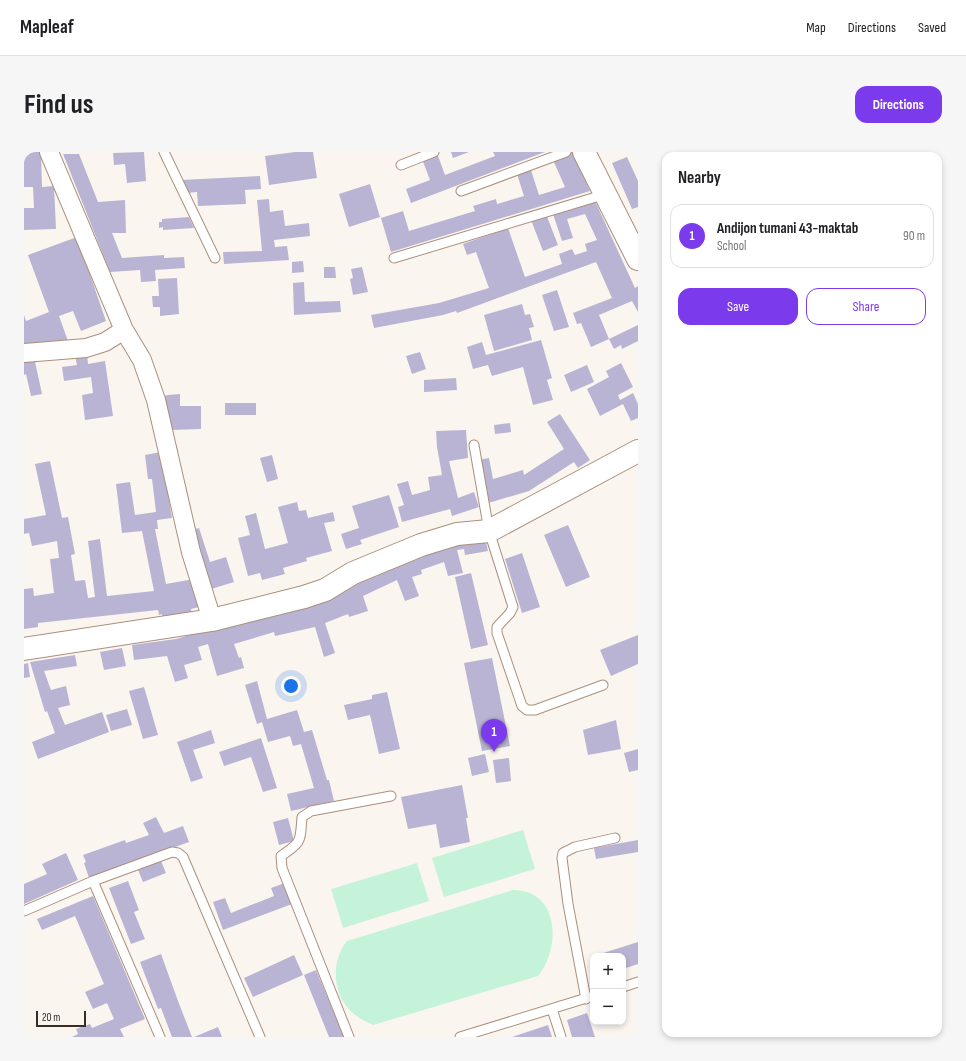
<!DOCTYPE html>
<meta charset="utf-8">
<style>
:root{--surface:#fff;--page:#f6f6f6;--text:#202124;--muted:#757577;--line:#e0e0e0;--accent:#7c3aed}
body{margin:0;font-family:"Sofia Sans Condensed",sans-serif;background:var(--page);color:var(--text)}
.controls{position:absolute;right:12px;bottom:12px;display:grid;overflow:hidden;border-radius:8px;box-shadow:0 2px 6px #0003}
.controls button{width:36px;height:36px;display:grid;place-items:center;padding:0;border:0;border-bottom:1px solid var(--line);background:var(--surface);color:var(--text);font:20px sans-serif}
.scale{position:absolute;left:12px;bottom:10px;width:50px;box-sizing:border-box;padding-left:4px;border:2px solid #392d25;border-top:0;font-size:11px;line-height:14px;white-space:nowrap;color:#392d25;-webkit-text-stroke:3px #fbf5f0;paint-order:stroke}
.you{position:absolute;left:267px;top:534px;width:14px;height:14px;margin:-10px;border:3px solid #fff;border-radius:50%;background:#1a73e8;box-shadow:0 0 0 6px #1a73e833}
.badge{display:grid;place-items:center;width:26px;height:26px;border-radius:50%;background:var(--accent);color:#fff;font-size:13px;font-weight:700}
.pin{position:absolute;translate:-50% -33px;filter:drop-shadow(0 1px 2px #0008)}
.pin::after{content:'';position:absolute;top:21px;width:14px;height:12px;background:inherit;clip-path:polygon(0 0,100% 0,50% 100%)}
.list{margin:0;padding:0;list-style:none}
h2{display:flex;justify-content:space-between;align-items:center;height:52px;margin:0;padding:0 16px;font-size:17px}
h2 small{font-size:13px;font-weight:400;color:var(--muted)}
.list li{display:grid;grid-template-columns:26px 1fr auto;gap:12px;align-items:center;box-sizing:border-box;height:64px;margin:0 8px 8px;padding:0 8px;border:1px solid var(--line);border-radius:12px}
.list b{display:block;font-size:15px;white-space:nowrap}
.list p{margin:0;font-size:13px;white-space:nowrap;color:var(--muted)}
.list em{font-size:13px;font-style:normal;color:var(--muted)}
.actions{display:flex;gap:8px;padding:12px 16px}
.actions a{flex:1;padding:9px 0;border:1px solid var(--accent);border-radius:12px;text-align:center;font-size:14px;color:var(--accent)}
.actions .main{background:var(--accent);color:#fff}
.map{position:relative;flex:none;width:614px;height:885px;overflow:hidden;border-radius:12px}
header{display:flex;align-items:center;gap:24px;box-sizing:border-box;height:56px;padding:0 20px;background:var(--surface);border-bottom:1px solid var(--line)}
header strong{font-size:19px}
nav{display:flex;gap:22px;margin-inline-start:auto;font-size:14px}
.intro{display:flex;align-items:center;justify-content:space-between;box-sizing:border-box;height:96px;padding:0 24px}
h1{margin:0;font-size:28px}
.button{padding:10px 18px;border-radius:12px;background:var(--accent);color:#fff;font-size:14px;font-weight:700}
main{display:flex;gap:24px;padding:0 24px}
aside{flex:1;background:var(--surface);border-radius:12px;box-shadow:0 2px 6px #0003}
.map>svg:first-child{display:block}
</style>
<header>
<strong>Mapleaf</strong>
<nav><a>Map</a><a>Directions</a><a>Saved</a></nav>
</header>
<div class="intro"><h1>Find us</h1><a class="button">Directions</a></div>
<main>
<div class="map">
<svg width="614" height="885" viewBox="0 0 614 885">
<rect width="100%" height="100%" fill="#fbf5f0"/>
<path fill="#c5f3d9" d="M499,678L511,717L420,745L408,706Z
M393,711L405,749L319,776L307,737Z
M489,738C536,738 537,796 514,824L349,873C343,870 336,867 330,862C308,845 306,810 323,789Z"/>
<path fill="#b9b4d3" d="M0,0H17L18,35L30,34L32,77L0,78V56H10L9,35H0Z
M120,0L122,29L103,31L101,12L90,13L89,1Z
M271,0H289L293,26L245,33L241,4Z
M427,0H445L429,6Z
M469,0H521L387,51L382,37L406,28L398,7L413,1L421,23L471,4Z
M548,0L566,39L367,100L357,66L379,59L385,79L451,59L449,54L472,47L473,52L500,44L492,19L506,15L515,43L541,35L529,8Z
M39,2H55L74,50L101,48L102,81H88L98,106L140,103V106L160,105L161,116L131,118L132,129L117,130L116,118L86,120Z
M603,5L614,29V55L608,57L588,11Z
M236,24L237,37L221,38L222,52L174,54L173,40L163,41L157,28Z
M346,32L356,65L325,75L315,42Z
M245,47L246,60L259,58L261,74L285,71L286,84L250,88L251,95L263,94L265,108L200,112L199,100L238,99L233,48Z
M571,49L611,136L614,134V160L608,149L575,163L585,187L567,195L557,171L553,172L549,161L588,146L572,110L433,161L432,159L419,163L350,176L347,163L415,151L465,136L452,100L443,103L439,92L484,76L501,125L538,112L535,102L548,97L551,103L563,99L561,92L573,88L561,62L543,67L549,86L538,89L529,62Z
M522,62L534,93L519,99L507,68Z
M165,65L170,76L139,78V75L135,76V70H138V67Z
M53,85L82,169L57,179L49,159L35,164L44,189L0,192V163L2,169L25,160L4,103Z
M279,109L280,120L268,121V110Z
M300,115H311L312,126H300Z
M338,115L344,140L329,143L326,127L329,126L327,117Z
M153,126L155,162L136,164V155H129L128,144H135L134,127Z
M280,130L281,150L316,149L317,160L270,163L269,131Z
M533,138L545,175L530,179L518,143Z
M498,152L501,163L506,162L510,175L505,176L508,188L470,199L460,163Z
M614,173V189L598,197L597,193L590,197L585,187Z
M517,188L528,226L523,228L529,248L509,253L499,215L468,224L464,213L449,217L443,195L458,190L462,203Z
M396,200L402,217L388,222L382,204Z
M63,202L64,212L81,209L89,264L61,268L58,243L69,241L67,225L40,229L38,215L53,213L51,204Z
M10,205L18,242L7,244L2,222L0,223V207Z
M597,211L609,235L594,243L596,248L609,241L614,252V266L607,269L599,252L576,264L563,237L585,225L582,219Z
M563,213L570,230L547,240L540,223Z
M432,226L433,238L400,240V228Z
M156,242V254H177V277L147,278L136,245L144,243Z
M201,251H232V263H201Z
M536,262L566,308L554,316L550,310L505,339L461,352L454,308L465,306L469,327L499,318L500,323L540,297L523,270Z
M486,271L487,280L471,282L470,273Z
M442,278L444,306L425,309L434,346L450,340L455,355L428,364L426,357L378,370L374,355L380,353L373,332L384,329L388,343L406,338L404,325L418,323L413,295L412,279Z
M137,300L148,366L133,368L134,377H131L142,432L170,427L175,455L167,457L168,463L139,469L138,462L135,463L134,458L14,471V475L0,477V437L9,436L10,444L30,441L26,407L35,406L33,389L8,394L5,381L0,382V367L22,363L11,312L26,309L38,366L44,365L51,402L47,403L51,429L61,428L64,446L71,445L64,389L76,387L83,444L130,439L118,379L98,381L92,332L106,330L111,363L132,360L128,327H124L121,303Z
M248,303L254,327L243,330L236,306Z
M365,343L375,375L336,388L338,392L322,397L317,382L335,376L328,354Z
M273,350L275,359L282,358L284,366L309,360L311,369L300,371L308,399L282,406L283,409L259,416L261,422L238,428L236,421L224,424L214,386L226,383L221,364L232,361L241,397L264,391L254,355Z
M544,373L566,425L542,435L520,383Z
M175,376L186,410L202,405L210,430L184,438L165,379Z
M461,385L464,399L441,403L440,397L433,398L439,421L424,424L420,410L397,418L398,422L388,425L395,444L381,449L373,428L339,444L344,459L325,465L324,462L301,471L311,501L300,505L291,475L251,484L250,480L210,492L215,506L217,505L220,516L193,524L184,492L174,495L178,508L160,513L164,526L151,530L143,504L110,508L108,493L152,487L245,459L330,430L382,408Z
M498,401L516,455L498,461L481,407Z
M447,421L464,493L447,497L431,425Z
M614,483V512L587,524L576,498Z
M98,496L102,514L80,518L76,500Z
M51,503L53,514L20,519L27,538L42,534L46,553L34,556L41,573L78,560L85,580L14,607L8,590L31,581L23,559L21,560L6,510Z
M468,506L486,594L458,599L440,511Z
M4,511L6,525L0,526V512Z
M233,529L243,567L273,558L280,580L288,578L303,628H305L310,649L267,659L263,642L290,636L277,592L269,594L266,584L244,590L238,570L233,572L221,533Z
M120,535L134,583L119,587L105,539Z
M363,540L376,597L355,602L346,563L324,568L320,553L348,547V543Z
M103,557L108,573L87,579L82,563Z
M592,568L597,597L564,603L559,578Z
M187,578L191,591L169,598L179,626L167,630L153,590Z
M237,586L253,636L239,640L227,605L200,614L195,600Z
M614,597V618L605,620L600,601Z
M461,602L465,620L448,624L444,606Z
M485,606L487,629L472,631L469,608Z
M438,633L444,666H442L446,690L416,696L412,672L384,677L377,645Z
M132,665L140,681L159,674L165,690L65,726L60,711L62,710L59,703L101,688L102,691L125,683L119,671Z
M264,666L270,689L255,693L249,670Z
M614,688V700L572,707L570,696Z
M42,701L54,728L0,752V732L23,722L18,712Z
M137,709L142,721L119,730L114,718Z
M104,729L115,758L110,760L121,787L107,792L85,736Z
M261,731L268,752L199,778L189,750L201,746L207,761L250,744L247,736Z
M69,744L121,867L96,877L100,885H48L54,882L52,877L66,872L68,876L90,867L83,851L69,857L61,840L80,832L51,764L18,778L13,767Z
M614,790V812L599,817V804H570Z
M137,802L154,849L168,885H148L137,856L134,857L116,810Z
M270,803L279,823L229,845L220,826Z
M292,818L320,885H305L280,823Z
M563,861L571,885H548L543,868Z
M524,873L528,885H488Z
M194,875L198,885H170Z"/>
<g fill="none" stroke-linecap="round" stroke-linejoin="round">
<defs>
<path id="lane" d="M140,0L191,106
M377,13L410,0
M437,39L542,0
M370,106L582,42
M450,293L465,379L489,455L486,461L473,475V481L498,554L503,558H511L579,533
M69,729L136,885
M0,759L69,729L148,700L154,701L159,705L236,885
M599,835L614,830
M562,847L544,752L538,706L539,701L551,695L591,686
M528,857L537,885
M325,885L258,716L257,704C278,690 276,690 278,665L287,659L367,644
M436,885L569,844"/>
<path id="street" d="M25,0L100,178
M0,201L62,196L81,190L100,178L118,208L132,248L167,400L188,468"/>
<path id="secondary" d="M560,0L614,107
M0,497L188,468L280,445L301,438L329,421L397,393L433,382L465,379L614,299"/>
</defs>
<use href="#lane" stroke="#ab8f7c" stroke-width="11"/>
<use href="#street" stroke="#ab8f7c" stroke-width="20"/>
<use href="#secondary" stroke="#ab8f7c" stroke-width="24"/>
<use href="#lane" stroke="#fff" stroke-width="9"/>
<use href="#street" stroke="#fff" stroke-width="18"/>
<use href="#secondary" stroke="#fff" stroke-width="22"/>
</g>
</svg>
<div class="controls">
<button>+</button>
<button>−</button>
</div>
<div class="scale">20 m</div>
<div class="you"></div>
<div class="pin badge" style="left:470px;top:600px">1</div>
</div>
<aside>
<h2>Nearby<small></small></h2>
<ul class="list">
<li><span class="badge">1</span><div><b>Andijon tumani 43-maktab</b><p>School</p></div><em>90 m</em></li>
</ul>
<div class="actions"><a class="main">Save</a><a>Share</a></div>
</aside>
</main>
